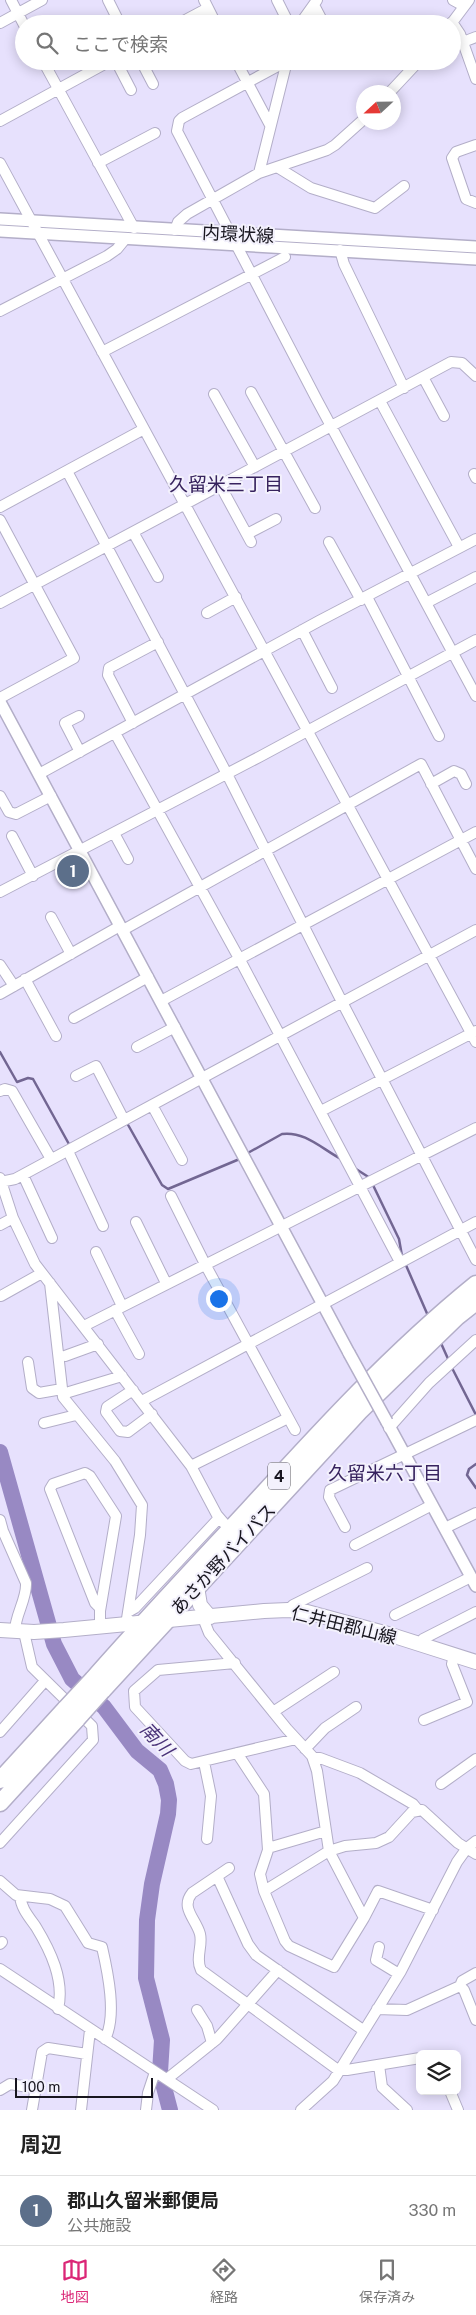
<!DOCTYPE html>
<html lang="ja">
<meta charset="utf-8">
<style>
:root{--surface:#fff;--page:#f6f6f6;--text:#222;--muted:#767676;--line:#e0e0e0;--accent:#db2777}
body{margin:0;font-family:"Public Sans","Noto Sans JP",sans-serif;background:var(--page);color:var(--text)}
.controls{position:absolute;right:15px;bottom:15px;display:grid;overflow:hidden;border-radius:8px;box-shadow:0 2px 12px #0003}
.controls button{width:45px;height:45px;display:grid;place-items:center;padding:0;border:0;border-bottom:1px solid var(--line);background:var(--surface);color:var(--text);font:25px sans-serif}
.compass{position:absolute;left:356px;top:85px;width:45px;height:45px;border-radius:50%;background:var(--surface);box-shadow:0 2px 12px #0003;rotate:248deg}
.scale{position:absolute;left:15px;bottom:12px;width:138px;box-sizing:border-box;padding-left:5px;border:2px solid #18161f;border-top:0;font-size:14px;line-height:18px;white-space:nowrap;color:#18161f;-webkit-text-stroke:4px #f3f1fc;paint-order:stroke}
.you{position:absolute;left:218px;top:1298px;width:18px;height:18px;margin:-12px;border:4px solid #fff;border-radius:50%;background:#1a73e8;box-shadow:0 0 0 8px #1a73e833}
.badge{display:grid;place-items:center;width:32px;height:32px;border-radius:50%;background:var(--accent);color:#fff;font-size:16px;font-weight:700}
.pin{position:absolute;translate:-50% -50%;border:2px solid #fff;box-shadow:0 1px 5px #0006}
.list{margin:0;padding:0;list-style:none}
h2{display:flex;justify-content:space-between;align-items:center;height:65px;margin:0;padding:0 20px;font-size:21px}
h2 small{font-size:16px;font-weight:400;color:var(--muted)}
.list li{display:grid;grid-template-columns:32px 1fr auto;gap:15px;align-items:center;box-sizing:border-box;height:70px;padding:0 20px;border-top:1px solid var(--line)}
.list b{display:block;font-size:19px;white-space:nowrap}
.list p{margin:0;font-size:16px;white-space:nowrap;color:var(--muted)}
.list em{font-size:16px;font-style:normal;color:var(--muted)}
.icon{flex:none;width:28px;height:28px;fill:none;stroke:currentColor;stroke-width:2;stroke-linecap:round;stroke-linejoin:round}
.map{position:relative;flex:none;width:476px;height:2110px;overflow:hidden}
.search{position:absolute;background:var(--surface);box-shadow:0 2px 12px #0003;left:15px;right:15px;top:15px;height:55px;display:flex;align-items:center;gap:12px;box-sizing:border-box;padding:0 18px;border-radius:28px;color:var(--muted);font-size:19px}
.sheet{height:135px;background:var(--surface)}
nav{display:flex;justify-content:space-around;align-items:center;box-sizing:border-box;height:70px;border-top:1px solid var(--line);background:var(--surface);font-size:14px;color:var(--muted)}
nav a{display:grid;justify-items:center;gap:2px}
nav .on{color:var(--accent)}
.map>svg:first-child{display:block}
</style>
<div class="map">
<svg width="476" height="2110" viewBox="0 0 476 2110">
<rect width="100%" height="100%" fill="#e7e1fd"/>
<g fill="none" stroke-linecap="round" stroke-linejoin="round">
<path stroke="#726692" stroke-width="2.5" d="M0,1052L17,1082L28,1078L33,1079L70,1146
M127,1123L162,1185L168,1189L242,1158
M246,1154L282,1134C305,1131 322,1149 341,1159
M356,1169L370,1178
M372,1183L399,1239L402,1256
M405,1263L429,1318
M440,1341L449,1361
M451,1366L476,1415
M476,1464L469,1469L467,1475L476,1488"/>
<path stroke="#9889c3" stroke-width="16" d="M0,1452L54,1644L72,1679L104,1707L137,1751L160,1770L166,1784L169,1800L168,1814L152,1884L147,1920L146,1978L162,2040L160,2072L170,2110"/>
<defs>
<path id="minor" d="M11,0L24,25
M108,0L120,24
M204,0L216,24
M277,0L289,24
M453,0L464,6
M314,5L324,24
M452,22L460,34L476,79
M0,23L42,0
M178,24L208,8
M300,24L317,0
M451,24L469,0
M463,42L476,37
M43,61L134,228
M116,61L131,90
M141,61L153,84
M236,61L270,125
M287,61L182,118L179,121L177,131L317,400L476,696
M390,92L419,61
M0,121L110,61
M476,145L456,152L452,158L466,199L476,203
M0,163L476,1042
M98,163L155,133
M277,167L311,188L375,208L404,186
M259,173L287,61
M175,230L178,222L187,214L259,173L327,150L335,145L364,119
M340,250L344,264L404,388
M0,311L107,256L117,249L126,238
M102,352L285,257
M423,377L444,416
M251,392L315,508
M214,394L255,467
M380,401L459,547
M67,471L227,774L342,1002L476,1260
M474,474L476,478
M220,485L251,542
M0,507L144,429
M0,520L74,658L0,698
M133,532L158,577
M247,534L276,519
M329,542L361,600
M367,597L439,736
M0,603L451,362L462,363L476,376
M426,603L476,577
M207,613L236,597
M302,630L332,688
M79,716L65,723L80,752
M133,723L108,675L109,668L158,642
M115,733L240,960L400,1262
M39,774L319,621L476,539
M431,784L454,771L461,774L466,784
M0,796L9,812L16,814L51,796
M114,833L128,859
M12,836L33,876
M0,892L261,756L476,640
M51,917L71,954
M123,930L421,764L476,869
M0,965L14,986
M25,979L56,1036
M0,994L120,926
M161,1001L476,832
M74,1018L148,977
M137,1047L175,1027
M76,1076L96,1066L124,1120
M0,1091L5,1089L12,1091L51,1159
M152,1105L182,1160
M321,1111L476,1031
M68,1151L103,1226
M23,1175L52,1238
M0,1178L13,1218L35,1264L191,1466L217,1515L230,1530
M0,1182L15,1179L476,930
M171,1196L205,1264L295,1430
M136,1222L166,1283
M0,1225L13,1218
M96,1252L122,1306
M50,1283L63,1397L115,1461L142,1505L140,1535L126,1625
M1,1296L42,1273
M115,1310L139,1354
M84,1326L476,1128
M65,1356L98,1344
M28,1362L32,1388L39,1393L62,1389
M133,1390L107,1407L106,1412L120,1431L128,1432L152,1414
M69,1392L122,1376
M142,1401L476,1222
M44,1423L76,1415
M389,1428L429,1383L476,1340
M191,1466L288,1418
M0,1520L3,1531L26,1583C27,1599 15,1615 15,1631
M345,1527L329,1497L330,1490L476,1420
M445,1528L476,1513
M355,1545L432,1505
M288,1610L293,1605L367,1568
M128,1612L135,1608L219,1518
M395,1615L471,1577
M203,1618L209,1633L287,1729L312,1756L317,1771L329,1851L364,1918L334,1967L289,1946L285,1941L264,1891L329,1851L345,1846L376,1843L389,1837L412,1812L422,1810L458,1843L476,1854
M100,1627V1611L116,1516L90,1476L85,1473L53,1484L50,1489L95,1603L100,1608
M419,1644L423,1639L476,1612
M235,1663L158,1670L134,1691L135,1707L185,1761L191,1764L296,1739
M273,1712L334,1672
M424,1720L467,1702L452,1664L454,1655
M0,1732L44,1682
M305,1749L325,1728L356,1707
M237,1753L264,1794L268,1850L260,1874L264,1891
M313,1758H320L360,1773L413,1804L418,1810
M204,1762L211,1796L207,1839
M441,1784L476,1759
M0,1843L93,1740L92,1726L32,1667L24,1632
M268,1848L326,1831
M229,1868L192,1893C180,1908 196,1919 200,1934C203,1946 195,1958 201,1970L338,2070H347L420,2058
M217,1876L248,1944L256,1955L363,2030
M0,1881L16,1895L50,1899L65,1906L88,1943L102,1947C108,1973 117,2016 105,2039
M20,1896C21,1908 29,1917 36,1927C50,1950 65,1980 58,2009
M364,1918L378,1891L433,1910
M0,1944L2,1942
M379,1947L376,1960L399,1974
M0,1969L213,2110
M460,1986L462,1981L476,1973
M377,2009L407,2010L460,1986L464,1990L476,2020
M197,2010L207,2026L212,2043
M379,2065L382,2087L407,2110
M167,2079L217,2039L278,1970
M0,2090L10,2084L34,2088
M450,2091L458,2110
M32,2110L42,2052L48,2048L87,2054
M81,2110L90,2030
M146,2110L148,2093L155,2072
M301,2110L333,2081L401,1971L457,1862L467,1848L476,1841"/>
<path id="tertiary" d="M0,219L476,247
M0,231L476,259
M0,702L349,1353
M387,1422L476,1586"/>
<path id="secondary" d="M197,1587L200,1605L210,1617
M0,1630L34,1632L64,1630L264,1611L288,1610L307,1612L388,1634L476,1662"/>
<path id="trunk" d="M93,1679C143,1622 195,1567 247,1511C319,1432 392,1352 476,1284
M102,1691L359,1412L457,1317L476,1302
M0,1780L66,1708
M0,1803L77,1719"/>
</defs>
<use href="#minor" stroke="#b3aec8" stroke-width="12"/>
<use href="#tertiary" stroke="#b3aec8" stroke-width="14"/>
<use href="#secondary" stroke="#b3aec8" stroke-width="16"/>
<use href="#trunk" stroke="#b3aec8" stroke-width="19"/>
<use href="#minor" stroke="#fff" stroke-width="10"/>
<use href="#tertiary" stroke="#fff" stroke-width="11"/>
<use href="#secondary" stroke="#fff" stroke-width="14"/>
<use href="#trunk" stroke="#fff" stroke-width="16"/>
<defs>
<path id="tertiary-bridge" d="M349,1353L387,1422"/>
<path id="trunk-bridge" d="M66,1708L93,1679
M77,1719L102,1691"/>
</defs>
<use href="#tertiary-bridge" stroke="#b3aec8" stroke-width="14" stroke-linecap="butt"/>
<use href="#trunk-bridge" stroke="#b3aec8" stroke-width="19" stroke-linecap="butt"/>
<use href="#tertiary-bridge" stroke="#fff" stroke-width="11"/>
<use href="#trunk-bridge" stroke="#fff" stroke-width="16"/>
</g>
<g text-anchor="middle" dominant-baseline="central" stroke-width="4" stroke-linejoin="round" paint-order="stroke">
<rect fill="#f3f1fc" stroke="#5a5861" stroke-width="1" x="268" y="1462.5" width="22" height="27" rx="4"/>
<g font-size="16" font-weight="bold" fill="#18161f">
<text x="279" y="1476">4</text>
</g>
<g font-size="18" fill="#18161f" stroke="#f3f1fc">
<text transform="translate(238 234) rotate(3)">内環状線</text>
<text transform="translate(223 1559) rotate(-47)">あさか野バイパス</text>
<text transform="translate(344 1625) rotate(14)">仁井田郡山線</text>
</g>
<g font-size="19" fill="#37235e" stroke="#f3f1fc">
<text x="226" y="484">久留米三丁目</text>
<text x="385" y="1473">久留米六丁目</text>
</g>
<g font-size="19" font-style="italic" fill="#493278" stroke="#f3f1fc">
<text transform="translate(157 1739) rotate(47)">南川</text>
</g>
</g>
</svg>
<div class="controls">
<button><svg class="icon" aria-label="layers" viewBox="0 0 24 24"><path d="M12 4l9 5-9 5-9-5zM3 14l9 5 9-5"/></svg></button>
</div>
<svg class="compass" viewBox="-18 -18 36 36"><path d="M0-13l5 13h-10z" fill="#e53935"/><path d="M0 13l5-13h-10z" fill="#767676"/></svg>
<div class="scale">100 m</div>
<div class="you"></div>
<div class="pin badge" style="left:73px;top:871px;background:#5c6f8a">1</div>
<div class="search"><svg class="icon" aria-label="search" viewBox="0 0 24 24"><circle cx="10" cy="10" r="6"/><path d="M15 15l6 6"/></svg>ここで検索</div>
</div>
<section class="sheet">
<h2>周辺<small></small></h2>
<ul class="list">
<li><span class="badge" style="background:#5c6f8a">1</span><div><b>郡山久留米郵便局</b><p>公共施設</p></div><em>330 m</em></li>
</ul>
</section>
<nav>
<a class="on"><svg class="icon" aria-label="map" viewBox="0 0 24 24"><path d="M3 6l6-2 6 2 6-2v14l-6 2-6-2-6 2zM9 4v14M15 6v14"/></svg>地図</a>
<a><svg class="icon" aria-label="directions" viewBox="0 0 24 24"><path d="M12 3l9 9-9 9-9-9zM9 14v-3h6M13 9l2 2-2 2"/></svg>経路</a>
<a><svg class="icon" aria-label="saved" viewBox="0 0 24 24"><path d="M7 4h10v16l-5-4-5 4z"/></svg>保存済み</a>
</nav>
